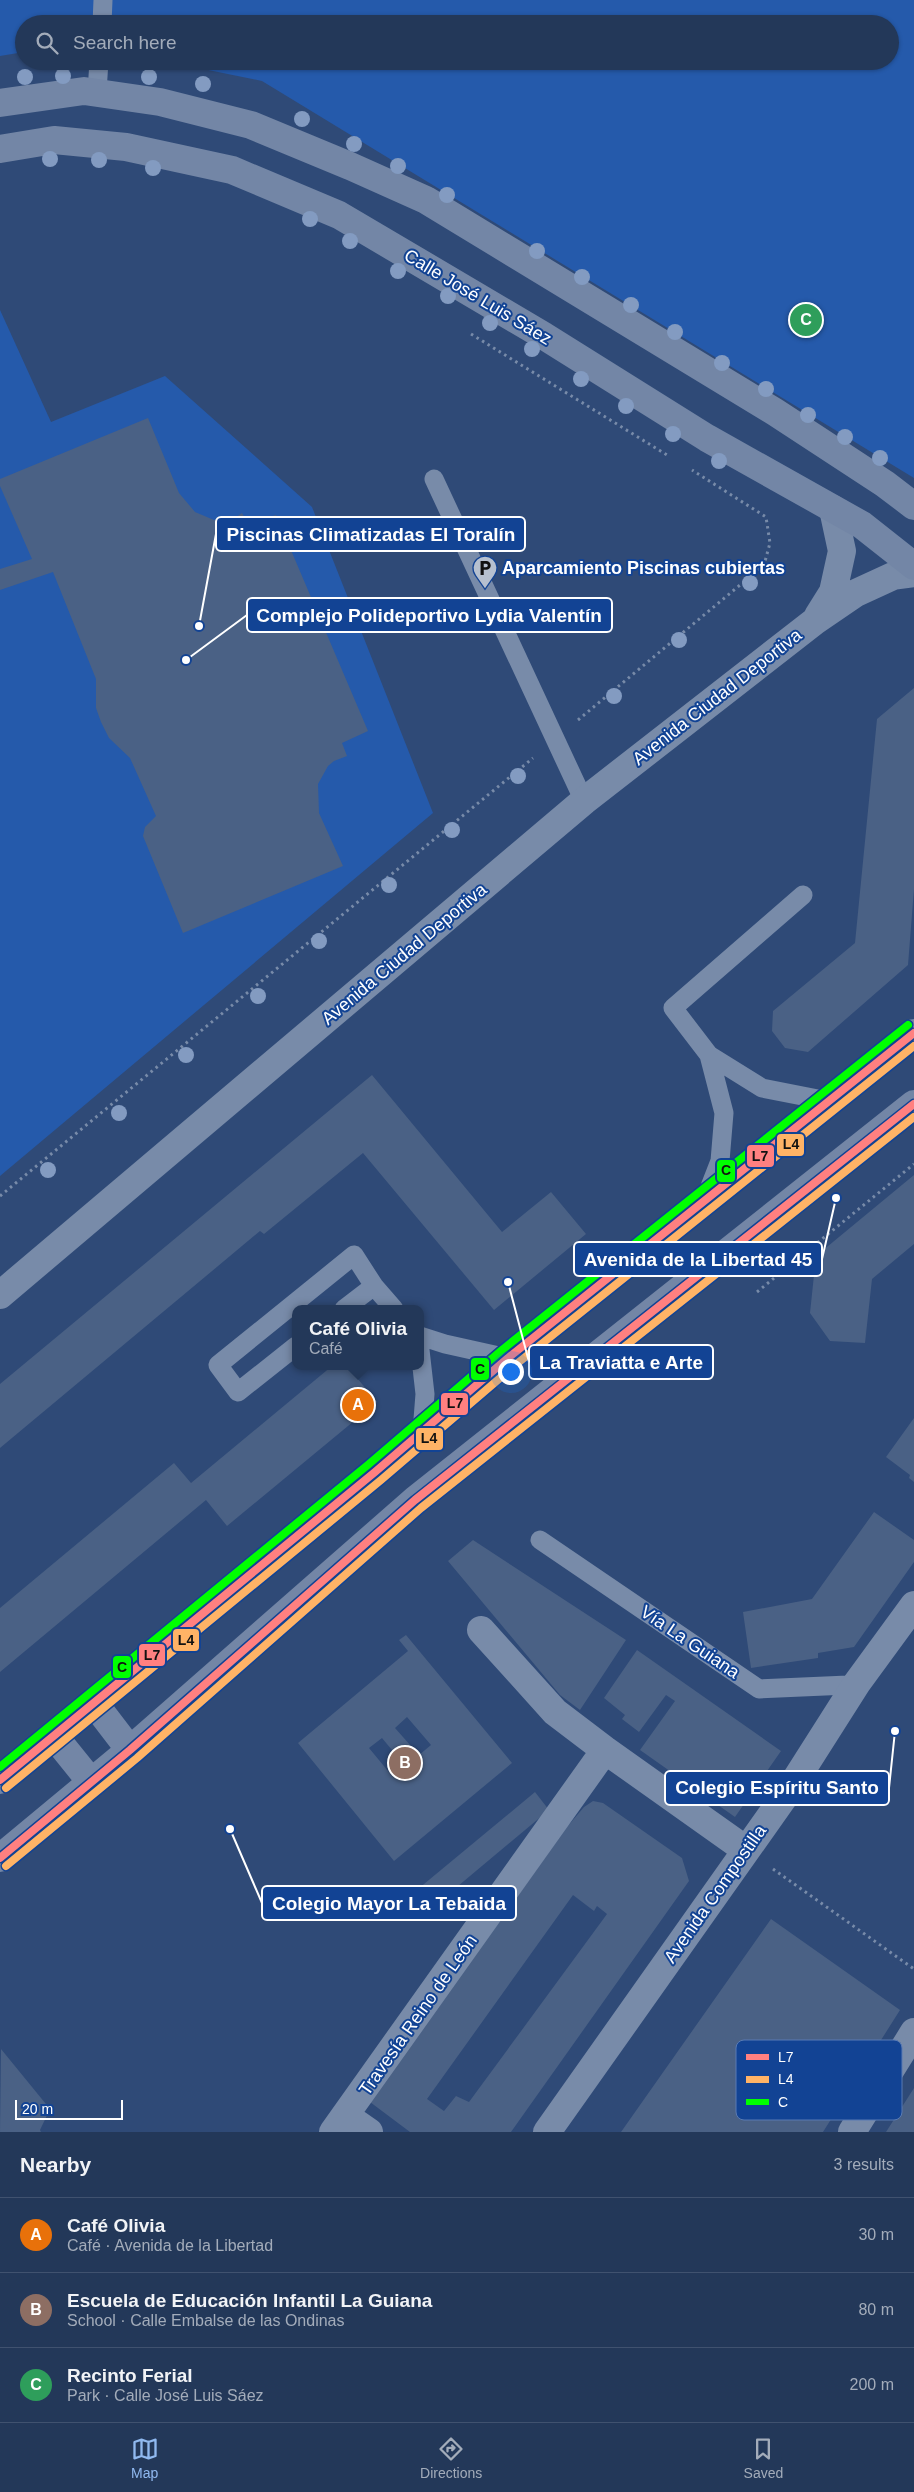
<!DOCTYPE html>
<meta charset="utf-8">
<style>
:root{--surface:#233859;--page:#2f4362;--text:#f1f3f6;--muted:#a3acba;--line:#40526f;--accent:#90b9f0}
body{margin:0;font-family:Helvetica,sans-serif;background:var(--page);color:var(--text)}
.scale{position:absolute;left:15px;bottom:12px;width:108px;box-sizing:border-box;padding-left:5px;border:2px solid #fff;border-top:0;font-size:14px;line-height:18px;white-space:nowrap;color:#fff;-webkit-text-stroke:4px #124394;paint-order:stroke}
.you{position:absolute;left:510px;top:1371px;width:18px;height:18px;margin:-12px;border:4px solid #fff;border-radius:50%;background:#1a73e8;box-shadow:0 0 0 8px #1a73e833}
.badge{display:grid;place-items:center;width:32px;height:32px;border-radius:50%;background:var(--accent);color:#fff;font-size:16px;font-weight:700}
.pin{position:absolute;translate:-50% -50%;border:2px solid #fff;box-shadow:0 1px 5px #0006}
.popup{position:absolute;left:292px;top:1305px;width:132px;height:65px;box-sizing:border-box;display:grid;place-content:center;border-radius:10px;background:var(--surface);filter:drop-shadow(0 1px 4px #0005);font-size:16px;white-space:nowrap;color:var(--muted)}
.popup b{font-size:19px;color:var(--text)}
.popup::after{content:'';position:absolute;left:50%;top:100%;margin-left:-10px;border:10px solid transparent;border-top-color:var(--surface)}
.list{margin:0;padding:0;list-style:none}
h2{display:flex;justify-content:space-between;align-items:center;height:65px;margin:0;padding:0 20px;font-size:21px}
h2 small{font-size:16px;font-weight:400;color:var(--muted)}
.list li{display:grid;grid-template-columns:32px 1fr auto;gap:15px;align-items:center;box-sizing:border-box;height:75px;padding:0 20px;border-top:1px solid var(--line)}
.list b{display:block;font-size:19px;white-space:nowrap}
.list p{margin:0;font-size:16px;white-space:nowrap;color:var(--muted)}
.list em{font-size:16px;font-style:normal;color:var(--muted)}
.icon{flex:none;width:28px;height:28px;fill:none;stroke:currentColor;stroke-width:2;stroke-linecap:round;stroke-linejoin:round}
.map{position:relative;flex:none;width:914px;height:2132px;overflow:hidden}
.search{position:absolute;background:var(--surface);box-shadow:0 1px 4px #0004;left:15px;right:15px;top:15px;height:55px;display:flex;align-items:center;gap:12px;box-sizing:border-box;padding:0 18px;border-radius:28px;color:var(--muted);font-size:19px}
.sheet{height:290px;background:var(--surface)}
nav{display:flex;justify-content:space-around;align-items:center;box-sizing:border-box;height:70px;border-top:1px solid var(--line);background:var(--surface);font-size:14px;color:var(--muted)}
nav a{display:grid;justify-items:center;gap:2px}
nav .on{color:var(--accent)}
.map>svg:first-child{display:block}
</style>
<div class="map">
<svg width="914" height="2132" viewBox="0 0 914 2132">
<rect width="100%" height="100%" fill="#2f4a77"/>
<path fill="#255aab" d="M0,0H914V478L262,81L164,61H890V24H24V52L0,56Z
M0,310L51,422L165,376L312,507L433,813L0,1176Z"/>
<path fill="#4a6185" fill-rule="evenodd" d="M148,418L179,493L195,512L214,520L235,518L242,513L248,524L276,515L368,731L342,743L347,756L334,761L328,766L318,784L319,813L343,866L183,933L143,836L145,827L156,816L130,758L109,738L101,722L96,708V679L53,572L0,590V569L32,559L0,486V479Z
M914,688V889L908,965L808,1052L785,1048L772,1031L773,1011L855,943L877,719Z
M372,1075L502,1232L551,1192L586,1234L494,1310L363,1153L264,1234L260,1231L0,1448V1384Z
M914,1175V1244L872,1279L865,1343L830,1341L810,1313L816,1256Z
M332,1366H347L377,1402L227,1526L206,1500L0,1672V1608L174,1463L191,1483Z
M914,1418V1482L909,1478L910,1475L886,1457Z
M874,1512L914,1540V1562L854,1647L818,1653V1658L751,1668L743,1612L812,1599Z
M473,1540L626,1640L580,1710L560,1695L448,1561Z
M406,1635L512,1763L394,1861L298,1743L408,1651L399,1640ZM407,1717L431,1745L419,1755L395,1728ZM382,1738L406,1767L393,1777L369,1748Z
M637,1650L781,1751L735,1817L640,1750L675,1701L666,1695L639,1732L622,1719L625,1715L604,1698Z
M535,1792L549,1810L433,1907L418,1889Z
M593,1801L603,1803L682,1858L689,1881L511,2132H410L370,2102L567,1827L584,1807ZM573,1895L594,1911L597,1906L607,1914L469,2102L456,2096L444,2111L427,2099Z
M771,1919L900,2010L823,2132H621Z
M1,2049L50,2109L40,2130L41,2132H0Z
M914,2088V2132H886Z"/>
<g fill="none" stroke-linecap="round" stroke-linejoin="round">
<path stroke="#788ba9" stroke-width="3" stroke-dasharray="2.5 4" stroke-linecap="butt" d="M471,334L667,455
M578,720L764,565L770,543L766,517L692,470
M0,1196L533,758
M757,1292L914,1164
M773,1869L914,1969"/>
<path stroke="#788ba9" stroke-width="19" d="M102,24L103,0
M97,92L99,61
M434,479L584,801
M803,895L673,1008L709,1055L762,1088L828,1101
M706,1197L720,1161L724,1113L709,1055
M344,1309L374,1286
M420,1336L445,1344L508,1358
M296,1346L238,1392L218,1365L354,1255L374,1286L394,1309
M420,1350L425,1394L422,1432
M540,1540L759,1689L848,1685L857,1683"/>
<path stroke="#788ba9" stroke-width="28" d="M818,616L833,592L842,551L833,509
M0,1295L584,801L815,621L856,593L893,576L914,573
M481,1630L555,1712L605,1750L746,1850
M346,2116L369,2132
M333,2132L605,1750
M547,2132L789,1790L857,1683L914,1605
M852,2132L914,2032"/>
<path stroke="#7386a6" stroke-width="28" d="M0,103L84,91L160,102L251,125L350,166L426,200L775,412L885,484L914,506
M0,149L54,140L126,147L232,170L339,215L544,336L707,438L862,525L914,566
M94,1703L130,1750
M54,1736L92,1783
M0,1780L375,1472L508,1358L914,1033
M0,1858L130,1750L415,1500L914,1104"/>
<defs>
<path id="bus-1" d="M0,1780L375,1472L508,1358L914,1033
M0,1858L130,1750L415,1500L914,1104"/>
<path id="bus-2" d="M6,1788L381,1480L514,1366L914,1046
M6,1866L137,1758L421,1508L914,1117"/>
<path id="bus-3" d="M0,1767L369,1464L502,1350L908,1025"/>
</defs>
<use href="#bus-1" stroke="#124394" stroke-width="11"/>
<use href="#bus-2" stroke="#124394" stroke-width="11"/>
<use href="#bus-3" stroke="#124394" stroke-width="11"/>
<use href="#bus-1" stroke="#ff8080" stroke-width="8"/>
<use href="#bus-2" stroke="#ffb366" stroke-width="8"/>
<use href="#bus-3" stroke="#0f0" stroke-width="8"/>
</g>
<g fill="#839bc1">
<circle cx="63" cy="76" r="8"/>
<circle cx="25" cy="77" r="8"/>
<circle cx="149" cy="77" r="8"/>
<circle cx="203" cy="84" r="8"/>
<circle cx="302" cy="119" r="8"/>
<circle cx="354" cy="144" r="8"/>
<circle cx="50" cy="159" r="8"/>
<circle cx="99" cy="160" r="8"/>
<circle cx="398" cy="166" r="8"/>
<circle cx="153" cy="168" r="8"/>
<circle cx="447" cy="195" r="8"/>
<circle cx="310" cy="219" r="8"/>
<circle cx="350" cy="241" r="8"/>
<circle cx="537" cy="251" r="8"/>
<circle cx="398" cy="271" r="8"/>
<circle cx="582" cy="277" r="8"/>
<circle cx="448" cy="296" r="8"/>
<circle cx="631" cy="305" r="8"/>
<circle cx="490" cy="323" r="8"/>
<circle cx="675" cy="332" r="8"/>
<circle cx="532" cy="349" r="8"/>
<circle cx="722" cy="363" r="8"/>
<circle cx="581" cy="379" r="8"/>
<circle cx="766" cy="389" r="8"/>
<circle cx="626" cy="406" r="8"/>
<circle cx="808" cy="415" r="8"/>
<circle cx="673" cy="434" r="8"/>
<circle cx="845" cy="437" r="8"/>
<circle cx="880" cy="458" r="8"/>
<circle cx="719" cy="461" r="8"/>
<circle cx="750" cy="583" r="8"/>
<circle cx="679" cy="640" r="8"/>
<circle cx="614" cy="696" r="8"/>
<circle cx="518" cy="776" r="8"/>
<circle cx="452" cy="830" r="8"/>
<circle cx="389" cy="885" r="8"/>
<circle cx="319" cy="941" r="8"/>
<circle cx="258" cy="996" r="8"/>
<circle cx="186" cy="1055" r="8"/>
<circle cx="119" cy="1113" r="8"/>
<circle cx="48" cy="1170" r="8"/>
</g>
<defs>
<symbol id="parking-pin" viewBox="-11 -11 22 30"><path d="M0 17L-7.5 6A9.5 9.5 0 1 1 7.5 6Z" fill="#b6c0cf" stroke="#124394"/><path d="M-3.5-5.5H1a3.5 3.5 0 0 1 0 7H-1V5.5H-3.5ZM-1-3.4V-.6H.8a1.4 1.4 0 0 0 0-2.8Z" fill="#111"/></symbol>
</defs>
<g fill-rule="evenodd">
<use href="#parking-pin" x="471" y="554" width="28" height="38"/>
</g>
<g text-anchor="middle" dominant-baseline="central" stroke-width="4" stroke-linejoin="round" paint-order="stroke">
<g font-size="18" fill="#fff" stroke="#124394">
<text transform="translate(478 297) rotate(31)">Calle José Luis Sáez</text>
<text transform="translate(717 697) rotate(-38)">Avenida Ciudad Deportiva</text>
<text transform="translate(404 954) rotate(-40)">Avenida Ciudad Deportiva</text>
<text transform="translate(690 1642) rotate(34)">Vía La Guiana</text>
<text transform="translate(715 1894) rotate(-55)">Avenida Compostilla</text>
<text transform="translate(418 2015) rotate(-55)">Travesía Reino de León</text>
</g>
<g font-size="18" font-weight="bold" fill="#fff" stroke="#124394" text-anchor="start">
<text x="502" y="568">Aparcamiento Piscinas cubiertas</text>
</g>
</g>
<rect x="736" y="2040" width="166" height="80" rx="8" fill="#124394" stroke="#597bb4" stroke-width="1"/>
<rect x="746" y="2054" width="23" height="6" fill="#ff8080"/>
<rect x="746" y="2076" width="23" height="7" fill="#ffb366"/>
<rect x="746" y="2099" width="23" height="6" fill="#0f0"/>
<g font-size="14" fill="#fff">
<text x="778" y="2062">L7</text>
<text x="778" y="2084">L4</text>
<text x="778" y="2107">C</text>
</g>
<path fill="none" stroke="#fff" stroke-width="2" d="M199 626L216 534M186 660L247 615M836 1198L822 1259M508 1282L529 1362M895 1731L889 1788M230 1829L262 1903"/>
<g fill="#fff" stroke="#124394" stroke-width="2">
<circle cx="199" cy="626" r="5"/>
<circle cx="186" cy="660" r="5"/>
<circle cx="836" cy="1198" r="5"/>
<circle cx="508" cy="1282" r="5"/>
<circle cx="895" cy="1731" r="5"/>
<circle cx="230" cy="1829" r="5"/>
</g>
<g fill="#124394" stroke="#fff" stroke-width="2">
<rect x="216" y="517" width="309" height="34" rx="5"/>
<rect x="247" y="598" width="365" height="34" rx="5"/>
<rect x="574" y="1242" width="248" height="34" rx="5"/>
<rect x="529" y="1345" width="184" height="34" rx="5"/>
<rect x="665" y="1771" width="224" height="34" rx="5"/>
<rect x="262" y="1886" width="254" height="34" rx="5"/>
</g>
<g font-size="19" text-anchor="middle" font-weight="bold" fill="#fff">
<text x="371" y="541">Piscinas Climatizadas El Toralín</text>
<text x="429" y="622">Complejo Polideportivo Lydia Valentín</text>
<text x="698" y="1266">Avenida de la Libertad 45</text>
<text x="621" y="1369">La Traviatta e Arte</text>
<text x="777" y="1794">Colegio Espíritu Santo</text>
<text x="389" y="1910">Colegio Mayor La Tebaida</text>
</g>
<g stroke="#124394" stroke-width="2">
<rect x="776" y="1133" width="29" height="24" rx="5" fill="#ffb366"/>
<rect x="746" y="1144" width="29" height="24" rx="5" fill="#ff8080"/>
<rect x="716" y="1159" width="20" height="24" rx="5" fill="#0f0"/>
<rect x="470" y="1357" width="20" height="24" rx="5" fill="#0f0"/>
<rect x="440" y="1392" width="29" height="24" rx="5" fill="#ff8080"/>
<rect x="415" y="1427" width="29" height="24" rx="5" fill="#ffb366"/>
<rect x="172" y="1628" width="28" height="24" rx="5" fill="#ffb366"/>
<rect x="138" y="1643" width="28" height="24" rx="5" fill="#ff8080"/>
<rect x="112" y="1655" width="20" height="24" rx="5" fill="#0f0"/>
</g>
<g font-size="14" text-anchor="middle" font-weight="bold" fill="#111">
<text x="791" y="1149">L4</text>
<text x="760" y="1161">L7</text>
<text x="726" y="1175">C</text>
<text x="480" y="1374">C</text>
<text x="455" y="1408">L7</text>
<text x="429" y="1443">L4</text>
<text x="186" y="1645">L4</text>
<text x="152" y="1660">L7</text>
<text x="122" y="1672">C</text>
</g>
</svg>
<div class="scale">20 m</div>
<div class="you"></div>
<div class="pin badge" style="left:358px;top:1405px;background:#e8710a">A</div>
<div class="popup"><b>Café Olivia</b>Café</div>
<div class="pin badge" style="left:405px;top:1763px;background:#8d6e63">B</div>
<div class="pin badge" style="left:806px;top:320px;background:#2e9e5b">C</div>
<div class="search"><svg class="icon" aria-label="search" viewBox="0 0 24 24"><circle cx="10" cy="10" r="6"/><path d="M15 15l6 6"/></svg>Search here</div>
</div>
<section class="sheet">
<h2>Nearby<small>3 results</small></h2>
<ul class="list">
<li><span class="badge" style="background:#e8710a">A</span><div><b>Café Olivia</b><p>Café · Avenida de la Libertad</p></div><em>30 m</em></li>
<li><span class="badge" style="background:#8d6e63">B</span><div><b>Escuela de Educación Infantil La Guiana</b><p>School · Calle Embalse de las Ondinas</p></div><em>80 m</em></li>
<li><span class="badge" style="background:#2e9e5b">C</span><div><b>Recinto Ferial</b><p>Park · Calle José Luis Sáez</p></div><em>200 m</em></li>
</ul>
</section>
<nav>
<a class="on"><svg class="icon" aria-label="map" viewBox="0 0 24 24"><path d="M3 6l6-2 6 2 6-2v14l-6 2-6-2-6 2zM9 4v14M15 6v14"/></svg>Map</a>
<a><svg class="icon" aria-label="directions" viewBox="0 0 24 24"><path d="M12 3l9 9-9 9-9-9zM9 14v-3h6M13 9l2 2-2 2"/></svg>Directions</a>
<a><svg class="icon" aria-label="saved" viewBox="0 0 24 24"><path d="M7 4h10v16l-5-4-5 4z"/></svg>Saved</a>
</nav>
